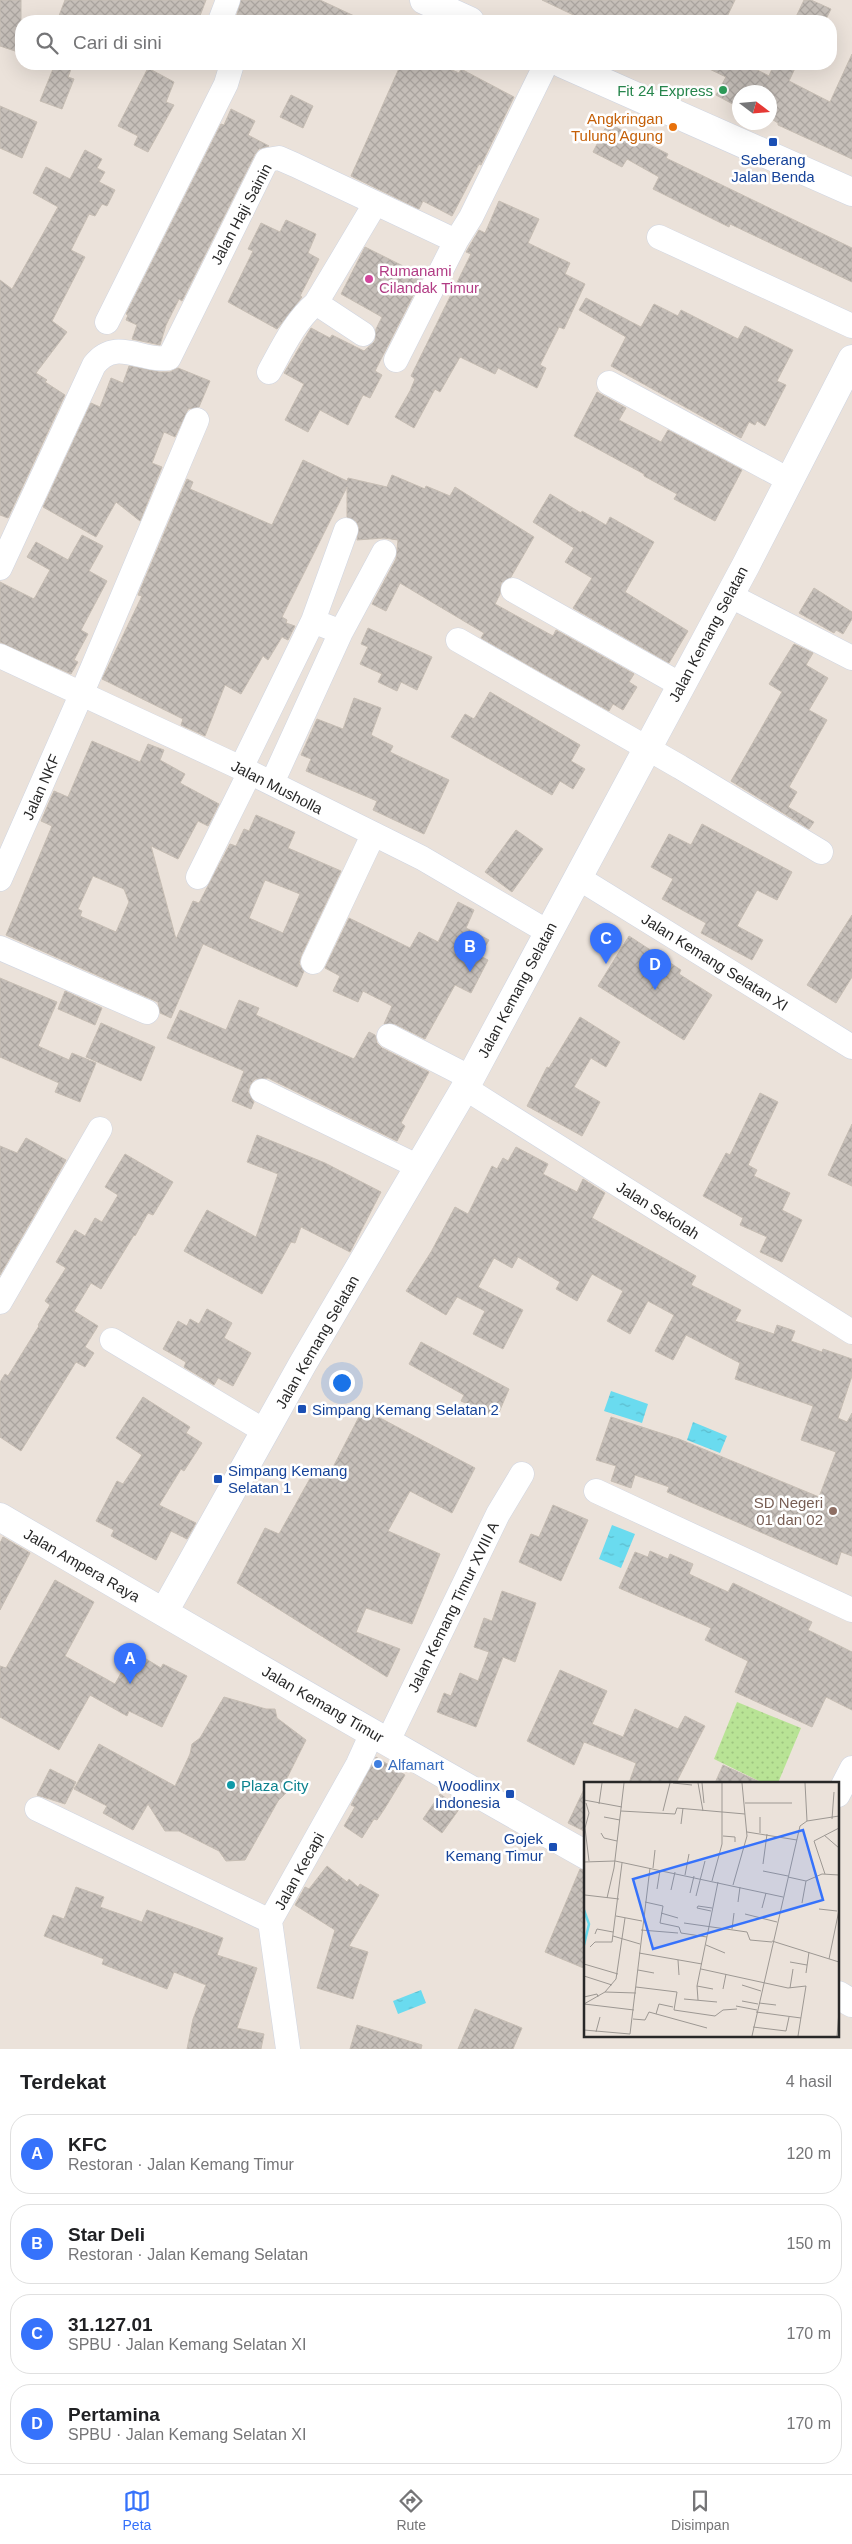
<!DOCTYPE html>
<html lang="id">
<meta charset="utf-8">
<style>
:root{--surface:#fff;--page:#f6f6f6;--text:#202124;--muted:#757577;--line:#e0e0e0;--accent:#3672fb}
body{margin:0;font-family:Helvetica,sans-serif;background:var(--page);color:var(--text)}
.compass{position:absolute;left:732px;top:85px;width:45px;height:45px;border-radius:50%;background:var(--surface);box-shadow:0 5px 20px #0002;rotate:106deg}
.you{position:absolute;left:341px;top:1382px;width:18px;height:18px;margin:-12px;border:4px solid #fff;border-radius:50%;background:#1a73e8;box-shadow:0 0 0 8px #1a73e833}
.badge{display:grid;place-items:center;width:32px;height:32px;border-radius:50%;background:var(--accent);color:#fff;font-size:16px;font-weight:700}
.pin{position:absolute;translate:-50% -41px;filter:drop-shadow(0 1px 2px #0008)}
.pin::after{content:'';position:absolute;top:26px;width:18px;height:15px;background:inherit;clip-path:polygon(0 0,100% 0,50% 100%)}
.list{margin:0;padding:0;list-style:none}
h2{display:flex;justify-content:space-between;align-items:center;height:65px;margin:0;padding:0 20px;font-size:21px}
h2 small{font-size:16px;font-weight:400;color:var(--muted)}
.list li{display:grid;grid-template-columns:32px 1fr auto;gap:15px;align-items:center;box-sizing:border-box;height:80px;margin:0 10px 10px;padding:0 10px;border:1px solid var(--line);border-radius:20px}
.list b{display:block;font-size:19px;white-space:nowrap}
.list p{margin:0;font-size:16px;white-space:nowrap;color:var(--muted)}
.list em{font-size:16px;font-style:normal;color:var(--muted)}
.icon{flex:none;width:28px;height:28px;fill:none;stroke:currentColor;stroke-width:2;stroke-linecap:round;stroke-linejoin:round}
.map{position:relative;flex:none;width:852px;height:2049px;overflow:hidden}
.search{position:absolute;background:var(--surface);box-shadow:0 5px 20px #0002;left:15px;right:15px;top:15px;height:55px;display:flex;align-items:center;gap:12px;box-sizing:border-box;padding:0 18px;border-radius:20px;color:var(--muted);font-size:19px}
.sheet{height:425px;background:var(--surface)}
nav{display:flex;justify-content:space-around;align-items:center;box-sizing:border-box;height:70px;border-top:1px solid var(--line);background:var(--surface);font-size:14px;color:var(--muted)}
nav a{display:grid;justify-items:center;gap:2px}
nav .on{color:var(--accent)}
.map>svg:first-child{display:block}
</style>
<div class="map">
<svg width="852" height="2049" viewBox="0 0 852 2049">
<defs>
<pattern id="park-dots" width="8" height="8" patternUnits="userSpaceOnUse" patternTransform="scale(1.25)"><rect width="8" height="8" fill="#b8e395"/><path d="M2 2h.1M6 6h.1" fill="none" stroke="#9ec380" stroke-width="1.8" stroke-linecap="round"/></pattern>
<pattern id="water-ripples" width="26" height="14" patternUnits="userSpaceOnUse" patternTransform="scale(1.25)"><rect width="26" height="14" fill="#6adbef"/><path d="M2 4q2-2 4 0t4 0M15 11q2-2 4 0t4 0" fill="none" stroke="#5cbccd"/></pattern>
<pattern id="building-cross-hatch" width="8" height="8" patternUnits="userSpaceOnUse" patternTransform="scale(1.25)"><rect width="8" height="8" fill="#c6bfb9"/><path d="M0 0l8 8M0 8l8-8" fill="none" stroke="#aaa49f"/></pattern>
</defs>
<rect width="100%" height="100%" fill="#ebe2da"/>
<path fill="url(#park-dots)" d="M737,1702L801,1728L778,1783H763L714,1759Z"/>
<path fill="url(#water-ripples)" d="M611,1391L648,1404L642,1423L604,1411Z
M693,1422L727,1436L720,1453L687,1440Z
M612,1525L635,1534L621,1568L599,1559Z
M421,1990L426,2003L398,2014L393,2001Z"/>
<path fill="url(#building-cross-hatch)" stroke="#c6bdb3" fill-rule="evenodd" d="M0,0H21V53L0,46Z
M65,0H206L198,21H57Z
M241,0H320L365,21H241L236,18Z
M542,0H735L725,21H586Z
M804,0H811L831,9L825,21H794Z
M852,54V159L778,125V123L770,118V92H740V108L716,95L726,77L699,64H746L769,76L774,64H797L789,81L830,102Z
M55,64H73L68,77L74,79L62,109L40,101Z
M401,64H438L459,73L461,69L514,97L481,165L479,164L452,216L423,201L419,209L351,176Z
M148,68L174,82L166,102L174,105L148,152L134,145L138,136L118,126Z
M291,95L313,106L303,128L280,117Z
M0,106L37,122L22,158L0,148Z
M231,109L255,121L248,135L269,146L259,149L255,154L182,301L179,299L166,325L160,345L132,339L137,325L126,320L128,315L126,314L221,124L224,125Z
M608,123L668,154L666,158L852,248V282L730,224L729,227L653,189L659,177L627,159L622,167L593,152Z
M85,150L102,159L97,168L105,172L99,182L115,190L107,206L102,204L95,216L89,214L71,250L85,257L52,321L67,332L36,373L47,380L45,382L65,395L8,518L0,515V280L12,289L58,207L33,193L46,167L70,179Z
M499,201L539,219L528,243L570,263L565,274L585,284L564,329L559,327L540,365L546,368L537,388L498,368L495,374L460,357L440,392L435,389L414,428L395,417L410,391L415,379L411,376L471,254L466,252L479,230L485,233Z
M286,220L316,234L308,253L319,259L300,296L302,297L277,329L228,302L253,251L248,249L261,223L280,232Z
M365,247L423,276L375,371L382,375L370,398L363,395L348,425L320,410L308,432L285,420L304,384L284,373L311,328L330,338L332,335L364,351L375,341L376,329L382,317L341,294Z
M586,298L641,327L654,304L678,316L681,310L738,339L745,326L793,350L777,381L786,385L765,426L757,421L755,425L749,422L741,438L611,366L626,337L579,310Z
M129,366L159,372H170L178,368L210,381L199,407L188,409L175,437L164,432L152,463L162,467L140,521L116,502L96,537L43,507L91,403L100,407L111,378L123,383Z
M597,392L626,408L619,420L661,442L668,430L742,470L715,521L674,499L677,494L644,476V474L574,436Z
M303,460L347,481L348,478L387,487L392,475L425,489L426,486L450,496L455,487L534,537L511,577L501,583L500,594L495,604L553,636L556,630L634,674L629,682L637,687L623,710L613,704L609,711L481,638L484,633L400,583L386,611L372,604L396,559L398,540L384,538L357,540L359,527L356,521L347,517V487L282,617L287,620L286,623L295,626L288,640L282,637L268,660L263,656L241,694L225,685L205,736L181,725L183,719L102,679L142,596L138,595L187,479L193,482L190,489L272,525Z
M550,494L581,513L582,511L606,525L610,517L654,542L625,592L688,631L669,663L573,608L592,578L565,562L574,548L533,522Z
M82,535L103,546L89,571L107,581L81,630L88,634L74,660L78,662L71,674L0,642V582L34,599L50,570L27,557L36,542L68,560Z
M814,588L852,612V619L843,634L836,630L834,633L799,613Z
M368,628L432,657L417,690L401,682L397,691L378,682L382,674L360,664L368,647L361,644Z
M794,644L813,653L806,665L828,678L809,710L827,720L789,787L797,792L788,807L814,822L809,829L731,781L782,692L769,684Z
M490,692L580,745L571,761L585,769L573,789L560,781L552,795L451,737L465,714L474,719Z
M354,698L381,708L371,735L393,746L390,752L449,780L424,834L373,810L377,801L306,771L311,759L301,755L317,719L343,729Z
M92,741L140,762L148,744L164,750L160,760L185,774L180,783L219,804L208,826L198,821L178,859L151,846L176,939L193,901L199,903L230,844L236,846L244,829L249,831L256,815L295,832L288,848L341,871L301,956L299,964L304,971L297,987L203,944L171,1018L160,1013L158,1002L6,935L52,826L41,821L54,791L68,797ZM93,876L124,889L129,902L116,932L80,916L82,911L78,909ZM265,880L300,894L283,933L249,918Z
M702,824L792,872L777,900L757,890L737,926L763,940L752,960L701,933L706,923L662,899L673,879L651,867L669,834L691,845Z
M516,830L543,849L512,892L485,872Z
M458,902L474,910L466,928L489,940L480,956L488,960L471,993L455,985L425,1039L395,1024H384L392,1006L363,991L358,1002L333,991L340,976L325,968L349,918L410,948L419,932L438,942Z
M852,915V977L836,1003L807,985Z
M629,936L681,970L679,974L712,995L684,1040L598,986Z
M0,978L57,1002L38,1046L69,1060L72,1053L96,1063L80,1102L55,1092L59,1083L0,1057Z
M65,991L102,1008L95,1025L58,1009Z
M239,1000L259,1008L256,1015L354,1059L369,1032L375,1035L377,1043L382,1048L429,1072L401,1123L405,1126L397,1141L268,1078L255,1079L250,1085L248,1092L254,1102L251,1109L232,1101L244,1071L167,1038L180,1010L226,1030Z
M580,1017L620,1042L606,1067L591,1058L574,1087L600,1102L582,1136L527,1106L547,1067L549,1068Z
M101,1023L155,1047L141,1081L86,1057Z
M760,1093L778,1102L748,1165L757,1170L754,1176L790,1193L782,1210L802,1220L782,1262L760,1252L767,1237L740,1225L743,1218L703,1196L726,1153L730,1155Z
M852,1124V1186L828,1175Z
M257,1135L325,1163L381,1192L350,1252L301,1227L295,1243L291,1242L262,1294L184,1251L207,1210L256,1237L278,1174L247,1162Z
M26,1138L66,1160L0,1275V1146L17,1153Z
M516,1147L548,1164L543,1174L577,1192L583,1179L605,1193L592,1218L696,1276L691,1285L741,1310L735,1321L774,1334L777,1325L795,1331L791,1341L822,1352L823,1349L852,1359V1376L838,1418L847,1422L852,1413V1556L841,1552L837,1565L667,1492L669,1487L635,1475L631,1488L611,1481L616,1466L596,1460L611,1417L679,1439L819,1497L836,1452L801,1440L813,1406L735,1379L740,1363L686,1335L673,1360L655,1351L674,1315L648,1301L630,1334L607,1321L623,1291L592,1274L577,1301L556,1289L560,1282L518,1257L512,1268L494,1258L478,1287L523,1310L503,1349L473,1334L485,1311L457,1297L446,1315L406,1291L431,1252L455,1207L468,1214L492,1166L497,1169L503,1158L508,1161Z
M125,1154L173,1182L153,1215L148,1213L135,1236L134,1235L101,1289L91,1283L74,1311L98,1326L85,1347L94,1353L85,1367L76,1362L21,1451L0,1437V1382L5,1374L8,1376L39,1326L38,1325L50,1305L45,1301L66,1268L56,1262L75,1230L85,1236L95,1218L102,1222L118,1195L105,1187Z
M207,1309L232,1323L224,1338L251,1353L233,1386L218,1378L214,1385L184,1367L186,1362L163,1349L178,1321L187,1326L190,1319L199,1324Z
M421,1342L509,1389L497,1417L461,1401L464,1395L409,1364Z
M143,1397L190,1427L186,1433L202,1443L184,1471L181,1469L159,1505L196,1523L187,1539L171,1531L156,1560L111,1536L114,1530L96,1521L117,1481L123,1484L142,1455L116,1438Z
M363,1409L475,1468L452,1513L410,1491L388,1531L440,1554L412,1624L366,1608L356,1632L400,1649L387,1677L237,1583L265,1528L279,1534L317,1466L330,1473Z
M553,1505L588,1520L561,1581L519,1562L531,1534L539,1537Z
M3,1537L30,1553L0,1610V1543Z
M650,1551L668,1559L670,1554L693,1564L689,1574L728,1592L733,1583L812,1622L808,1630L852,1652V1710L826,1697L812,1727L735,1692L748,1661L705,1640L711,1628L619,1588L635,1552L648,1557Z
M55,1580L94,1602L65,1656L115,1684L133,1651L161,1668L163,1664L187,1676L162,1727L129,1711L127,1716L90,1695L59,1750L0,1717V1666L6,1668Z
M502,1591L536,1603L515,1662L503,1657L476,1727L437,1712L444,1693L451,1696L460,1673L478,1681L489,1652L474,1647L484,1618L492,1621Z
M560,1670L607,1691L592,1724L623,1737L635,1709L678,1729L685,1716L705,1726L676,1783H629L636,1763L584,1742L574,1765L527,1741Z
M224,1697L266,1709H275L277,1718L306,1740L287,1778V1792L278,1801L245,1860L226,1861L219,1851L179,1831H165L148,1804L133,1830L103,1813L107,1806L74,1789L99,1744L175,1786L190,1754L192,1744L200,1738Z
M376,1757L405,1775L385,1808L377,1820L374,1819L362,1838L344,1826L355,1807L351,1805Z
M723,1765L762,1783H715Z
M50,1769L76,1782L65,1804L37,1795Z
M586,1785V1832L568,1823Z
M440,1794L460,1808L442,1833L423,1819Z
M327,1866L347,1882L349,1879L358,1887L360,1884L379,1895L349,1946L368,1952L353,1999L317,1988L335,1930L295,1905L305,1887L309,1889Z
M580,1869L586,1871V1969L545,1952Z
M76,1887L104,1897L100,1907L142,1922L147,1910L223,1938L217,1955L257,1968L237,2028L264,2034L261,2049H187L193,2019L206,1985L174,1972L167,1989L102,1964L104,1959L44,1936L53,1915L64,1919Z
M475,2009L522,2028L513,2049H458Z
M357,2025L422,2045L421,2049H350Z"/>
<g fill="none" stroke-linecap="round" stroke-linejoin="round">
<defs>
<path id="street" d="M220,21L228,0
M659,237L852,326
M316,303L363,334
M107,322L226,84L232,64
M396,360L456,241
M269,372C283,347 294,322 316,303L375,204
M609,383L789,480
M0,568L94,365C116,337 141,362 169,358L267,160L279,158L295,165L456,241L471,217L546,64
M513,590L681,685
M729,595L852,658
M313,621L346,530
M341,632L384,552
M458,640L680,767L821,852
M0,656L241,768L422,858L548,932
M241,768L313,621L341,632L272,783
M198,877L250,772
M577,877L852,1047
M0,879L81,695L197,420
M0,948L147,1012
M313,962L373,835
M389,1036L471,1078
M465,1088L852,1332
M262,1091L419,1167
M0,1302L100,1129
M112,1340L266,1432
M596,1491L852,1610
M388,1741L498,1514L522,1474
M838,1795L852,1768
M37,1809L270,1921
M288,2049L270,1921L358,1764L372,1733"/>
<path id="secondary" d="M424,0L470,21
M563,64L852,192
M0,1517C195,1631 389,1744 586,1855
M164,1612L302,1365L465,1088L746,565L852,359
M838,1995L852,2003"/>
</defs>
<use href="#street" stroke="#cfd5e2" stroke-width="25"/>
<use href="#secondary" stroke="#cfd5e2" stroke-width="29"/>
<use href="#street" stroke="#fff" stroke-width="24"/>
<use href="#secondary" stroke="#fff" stroke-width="28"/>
</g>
<circle fill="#2e9e5b" stroke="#fff" stroke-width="2" cx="723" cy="90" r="5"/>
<circle fill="#e8710a" stroke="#fff" stroke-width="2" cx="673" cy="127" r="5"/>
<g fill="#1a4fb4" stroke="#fff" stroke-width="2">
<rect x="768" y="137" width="10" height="10" rx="2.5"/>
<rect x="297" y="1404" width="10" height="10" rx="2.5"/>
<rect x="213" y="1474" width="10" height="10" rx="2.5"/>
<rect x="505" y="1789" width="10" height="10" rx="2.5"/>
<rect x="548" y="1842" width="10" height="10" rx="2.5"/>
</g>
<circle fill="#d1479c" stroke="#fff" stroke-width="2" cx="369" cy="279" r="5"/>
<circle fill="#8d6e63" stroke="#fff" stroke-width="2" cx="833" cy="1511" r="5"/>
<circle fill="#3f7fe0" stroke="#fff" stroke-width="2" cx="378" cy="1764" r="5"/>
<circle fill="#0f9aa8" stroke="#fff" stroke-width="2" cx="231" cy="1785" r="5"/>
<g text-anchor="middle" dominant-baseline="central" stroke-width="5" stroke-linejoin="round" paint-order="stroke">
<g font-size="15" fill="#27864d" stroke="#fff" text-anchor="end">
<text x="713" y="90">Fit 24 Express</text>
</g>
<g font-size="15" fill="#c56008" stroke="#fff" text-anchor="end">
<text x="663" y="118">Angkringan<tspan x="663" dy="17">Tulung Agung</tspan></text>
</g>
<g font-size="15" fill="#164399" stroke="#fff" text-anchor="start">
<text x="773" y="159" text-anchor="middle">Seberang<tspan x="773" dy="17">Jalan Benda</tspan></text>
<text x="312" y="1409">Simpang Kemang Selatan 2</text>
<text x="228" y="1470">Simpang Kemang<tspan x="228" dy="17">Selatan 1</tspan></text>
<text x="500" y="1785" text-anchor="end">Woodlinx<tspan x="500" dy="17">Indonesia</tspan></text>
<text x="543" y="1838" text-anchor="end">Gojek<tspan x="543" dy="17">Kemang Timur</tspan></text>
</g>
<g font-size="15" fill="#282828" stroke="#fff">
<text transform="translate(241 214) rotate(-62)">Jalan Haji Sainin</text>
<text transform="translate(708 634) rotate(-62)">Jalan Kemang Selatan</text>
<text transform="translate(41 787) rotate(-66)">Jalan NKF</text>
<text transform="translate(277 787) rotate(27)">Jalan Musholla</text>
<text transform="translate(715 962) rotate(32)">Jalan Kemang Selatan XI</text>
<text transform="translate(517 990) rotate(-62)">Jalan Kemang Selatan</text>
<text transform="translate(658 1210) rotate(32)">Jalan Sekolah</text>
<text transform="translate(317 1342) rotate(-60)">Jalan Kemang Selatan</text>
<text transform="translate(82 1565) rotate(30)">Jalan Ampera Raya</text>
<text transform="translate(453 1607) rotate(-64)">Jalan Kemang Timur XVIII A</text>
<text transform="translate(323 1704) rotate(30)">Jalan Kemang Timur</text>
<text transform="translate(299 1871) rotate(-61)">Jalan Kecapi</text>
</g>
<g font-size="15" fill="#b23c85" stroke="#fff" text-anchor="start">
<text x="379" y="270">Rumanami<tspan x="379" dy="17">Cilandak Timur</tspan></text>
</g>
<g font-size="15" fill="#785e54" stroke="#fff" text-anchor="end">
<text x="823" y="1502">SD Negeri<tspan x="823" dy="17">01 dan 02</tspan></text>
</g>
<g font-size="15" fill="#366cbe" stroke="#fff" text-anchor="start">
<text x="388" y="1764">Alfamart</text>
</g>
<g font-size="15" fill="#0d838f" stroke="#fff" text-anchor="start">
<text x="241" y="1785">Plaza City</text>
</g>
</g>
<g transform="translate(584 1782)">
<rect width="255" height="255" fill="#ebe2da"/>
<path fill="none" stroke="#6adbef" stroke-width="2.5" d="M0,128L5,142L0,163"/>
<path fill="none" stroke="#9d9893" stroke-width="1" d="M89,1L108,3M114,1L119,29M118,1L120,21M221,1L223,39M0,18L38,25M2,21L5,31L1,46L5,79M161,21H208M15,22L18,1M37,29L91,32L93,26L161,32M79,29L86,1M20,35L36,38M176,35V51M248,37L250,10M97,42L99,26M163,50L213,58M17,51L20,56L33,59M240,53L255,66M139,54L151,55V60M0,80L31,79L199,115M179,82L183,52M69,86L71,68M179,89L204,94M241,92L230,59L255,46M101,93L105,72M204,95L222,99L238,92L255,93M128,99L138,62V1M149,103L163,54L158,1M73,107L76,88M87,108L91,90M106,111L110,94M1,113L35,117M112,114L121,79M23,116L30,86L40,1M61,120L79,124L76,141L95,145L97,151L123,155M154,120L156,105M218,121L222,99M178,126L182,111M235,127L253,129M127,129L113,126L114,124L128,126M77,131L94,136M161,132L193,140M32,134L58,139M100,141L163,150L166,158L188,160M148,147L150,131M57,148L94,151M11,152L13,147L29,150M29,154L56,162M188,159L255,180M122,163L141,171M6,165L11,160H28L38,81M55,171L118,182M245,177L255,128M94,178L95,193M206,180L223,183M0,182L34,192M117,187L204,206L222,204L214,254M54,188L70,191M222,191L225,170M0,194L28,203M158,203L177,209M113,204L129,207M52,205L93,210L90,228L131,234L139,228L153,227M206,206L209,187M139,207L142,192M21,210L52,211M0,215L13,212L14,215M100,217L133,220M114,218L113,204L134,100M158,219L174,222M175,221L192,223M0,222L21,210L32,197L41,136M0,222L50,228M152,224L173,228M172,230L217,236M72,232L75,222L89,225M49,237L61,238L65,230L123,246M169,245L202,249L205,235M0,248L46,252L66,86M12,250L16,235M168,254L216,44L223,39L255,34M253,254L255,229"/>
<path fill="#3672fb" fill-opacity="0.15" stroke="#3672fb" stroke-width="2.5" d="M219,48L239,118L69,167L49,97Z"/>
<rect width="255" height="255" fill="none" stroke="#282828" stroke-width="2.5"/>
</g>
</svg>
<svg class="compass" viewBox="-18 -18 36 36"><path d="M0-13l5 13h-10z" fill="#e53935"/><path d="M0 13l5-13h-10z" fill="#757577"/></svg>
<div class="you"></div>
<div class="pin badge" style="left:130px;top:1684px">A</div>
<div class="pin badge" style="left:470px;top:972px">B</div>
<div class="pin badge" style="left:606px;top:964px">C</div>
<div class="pin badge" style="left:655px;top:990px">D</div>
<div class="search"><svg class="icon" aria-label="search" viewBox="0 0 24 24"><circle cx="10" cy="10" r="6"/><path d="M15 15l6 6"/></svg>Cari di sini</div>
</div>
<section class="sheet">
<h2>Terdekat<small>4 hasil</small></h2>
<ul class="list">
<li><span class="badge">A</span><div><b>KFC</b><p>Restoran · Jalan Kemang Timur</p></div><em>120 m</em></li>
<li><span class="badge">B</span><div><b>Star Deli</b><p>Restoran · Jalan Kemang Selatan</p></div><em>150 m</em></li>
<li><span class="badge">C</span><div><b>31.127.01</b><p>SPBU · Jalan Kemang Selatan XI</p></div><em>170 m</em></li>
<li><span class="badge">D</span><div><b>Pertamina</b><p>SPBU · Jalan Kemang Selatan XI</p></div><em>170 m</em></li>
</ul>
</section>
<nav>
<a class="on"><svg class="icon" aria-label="map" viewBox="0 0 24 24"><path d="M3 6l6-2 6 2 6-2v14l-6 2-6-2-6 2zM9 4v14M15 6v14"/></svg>Peta</a>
<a><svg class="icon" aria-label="directions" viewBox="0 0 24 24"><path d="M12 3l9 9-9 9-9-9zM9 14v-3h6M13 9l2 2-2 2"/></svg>Rute</a>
<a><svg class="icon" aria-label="saved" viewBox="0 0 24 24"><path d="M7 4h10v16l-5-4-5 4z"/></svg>Disimpan</a>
</nav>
